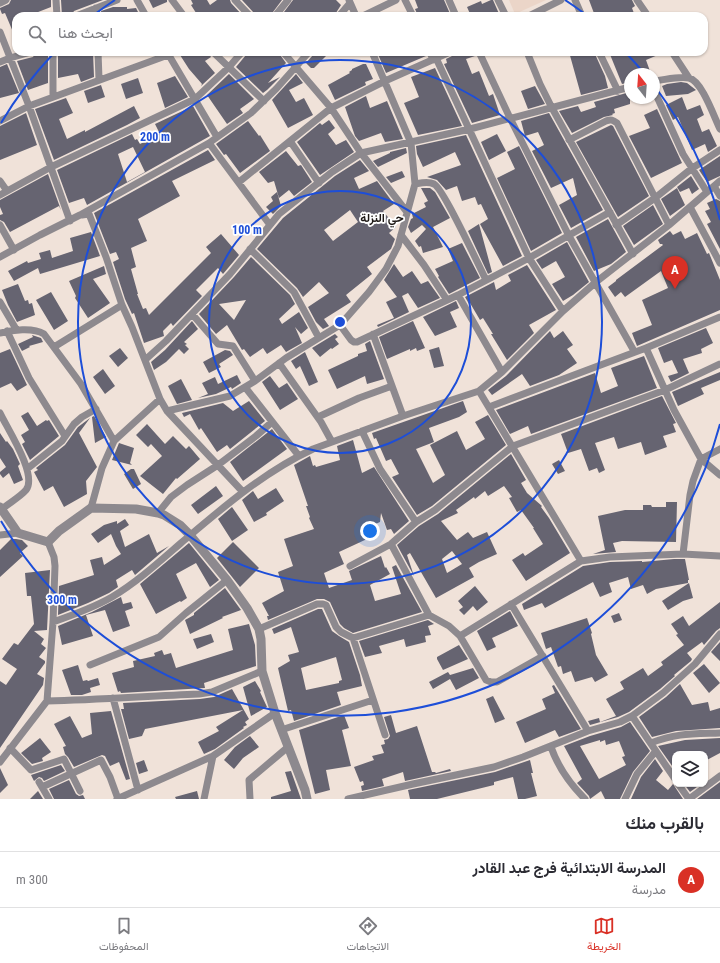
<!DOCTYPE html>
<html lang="ar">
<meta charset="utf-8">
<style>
:root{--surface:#fff;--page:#f7f7f7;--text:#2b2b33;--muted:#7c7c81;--line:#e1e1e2;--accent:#d93025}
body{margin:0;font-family:"Roboto Condensed",Vazirmatn,sans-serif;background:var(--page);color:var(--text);direction:rtl}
.controls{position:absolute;right:12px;bottom:12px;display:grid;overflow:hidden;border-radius:8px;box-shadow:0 1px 3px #0004}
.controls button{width:36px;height:36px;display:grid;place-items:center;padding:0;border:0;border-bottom:1px solid var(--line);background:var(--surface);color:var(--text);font:20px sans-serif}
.compass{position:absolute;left:624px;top:68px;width:36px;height:36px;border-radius:50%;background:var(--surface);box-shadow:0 1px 3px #0004;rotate:343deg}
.you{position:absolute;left:370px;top:531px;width:14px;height:14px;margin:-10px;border:3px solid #fff;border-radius:50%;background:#1a73e8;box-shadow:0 0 0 6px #1a73e833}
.badge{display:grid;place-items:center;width:26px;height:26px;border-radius:50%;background:var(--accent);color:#fff;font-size:13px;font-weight:700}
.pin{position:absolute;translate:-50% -33px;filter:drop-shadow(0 1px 2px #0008)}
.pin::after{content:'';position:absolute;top:21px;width:14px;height:12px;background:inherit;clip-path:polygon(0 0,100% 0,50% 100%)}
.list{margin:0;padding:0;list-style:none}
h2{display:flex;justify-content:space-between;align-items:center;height:52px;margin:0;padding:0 16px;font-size:17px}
h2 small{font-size:13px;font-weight:400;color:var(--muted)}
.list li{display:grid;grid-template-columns:26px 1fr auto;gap:12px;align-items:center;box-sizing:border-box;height:56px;padding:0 16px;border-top:1px solid var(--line)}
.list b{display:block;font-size:15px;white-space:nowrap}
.list p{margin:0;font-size:13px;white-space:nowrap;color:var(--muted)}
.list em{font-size:13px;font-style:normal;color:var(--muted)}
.icon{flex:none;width:22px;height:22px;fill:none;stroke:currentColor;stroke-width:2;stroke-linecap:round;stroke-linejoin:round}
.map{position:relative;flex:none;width:720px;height:799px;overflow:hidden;direction:ltr}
.search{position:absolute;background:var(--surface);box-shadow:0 1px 3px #0004;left:12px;right:12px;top:12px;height:44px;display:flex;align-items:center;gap:10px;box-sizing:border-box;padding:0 14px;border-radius:12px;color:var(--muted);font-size:15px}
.sheet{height:108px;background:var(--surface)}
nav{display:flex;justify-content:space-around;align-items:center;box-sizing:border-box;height:56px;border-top:1px solid var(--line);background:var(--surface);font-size:11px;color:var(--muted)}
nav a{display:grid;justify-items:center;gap:2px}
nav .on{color:var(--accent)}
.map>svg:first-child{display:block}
</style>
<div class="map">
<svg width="720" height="799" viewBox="0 0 720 799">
<rect width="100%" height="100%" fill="#f0e2d9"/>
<path fill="#ebd5c8" d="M509,0H546L515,14Z"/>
<path fill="#666471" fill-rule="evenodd" d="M11,0H51V7L33,14L34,16H16V39L5,13L2,14L0,9V8L9,4Z
M61,0H103L74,11L71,16H62Z
M149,0H167V2L153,8Z
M191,0H207L210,5L217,0H230L231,3L243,16H198L191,5L193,4Z
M242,0H282L270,16H255L254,13Z
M293,0H336L341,5L334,16H281Z
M415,0H444L451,16H418L415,9L418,8Z
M491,0H493L500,16H471L467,7L481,1L482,4Z
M589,0H632L635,6L632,8L635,16H595Z
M113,7H127V9L136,8L140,16H102L101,11Z
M36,52H48V83L28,90L17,61L33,57Z
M58,52H93L94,77L81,82L78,74L58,78Z
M185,52H191L194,56L199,52H208L211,57L205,61L215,73L201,86L202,84L189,69L180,55Z
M247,52H278L286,63L268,83L280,77L267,90L263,93L236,67L246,55Z
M314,52H330L314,68H311L306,63L313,55Z
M377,52H425L426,56L386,73Z
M455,52H474L475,56L466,59L472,74L479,71L489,96L493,94L500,115L472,123L444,64L447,63L446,59L452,56Z
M569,52H594L605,76L608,88L581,95Z
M609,52H665L646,60L651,74H630V82L622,84Z
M7,64L19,93L0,98V67Z
M363,64H366L373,79L365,82L366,85L335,100L328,85L350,73L349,72L352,70V69Z
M435,68L462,126L418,135L404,103L419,97L411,77Z
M229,74L254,99L240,109L243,113L227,124L207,95Z
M296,74L303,83L289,90L296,102L304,98L313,115L288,128L272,100Z
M175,76L188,97L165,108L157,83Z
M138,78L143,93L126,99L121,84Z
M681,82L687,83L696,90L688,94L666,96L662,86L667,84Z
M101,85L105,97L88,103L84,91Z
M535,86L545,104L528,109L521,91Z
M630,92V104L614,109L615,113L612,114L613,115L604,117L572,133L559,111L578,106L581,112L596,107L594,102Z
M366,96L370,108L387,101L403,139L385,142L381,133L359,141L355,136L345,107Z
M682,97L687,110L700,105L704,115L697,119L702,132L709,129L717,146L708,152L705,144L692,150L678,117L673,120L666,105Z
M66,98L73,113L59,119L67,139L85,130V132L134,106L140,118L127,125L54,160L35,109Z
M193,106L210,136L87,205L84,198L69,203L57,170L132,134L135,140L137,139L140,144L160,134L155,124ZM133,147L145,172L127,182L118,154Z
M657,109L682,163L651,178L629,136L650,128L644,115Z
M26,113L37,145L0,160V126Z
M549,113L603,210L571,228L559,205L577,195L573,178L551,188L532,151L544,145L538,132L525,136L521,121Z
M329,120L335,128L328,134L336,145L346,140L354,152L320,175L297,142L320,123L322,125Z
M248,121L259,136L260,135L270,151L240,173L226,154L224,155L216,144Z
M611,125L613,126L649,196L618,217L576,142Z
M497,134L506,151L489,160L481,142Z
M466,135L522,256L503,266L480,224L488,219L481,204L478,205L475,197L462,201L457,186L446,190L437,180L427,177L461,165L455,152L423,167L417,154L416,146Z
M519,146L562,233L531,251L497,178L515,169L507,152Z
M406,148L407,153L378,167L373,161L390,153V152Z
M208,150L215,160L172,181L180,196L138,219L147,241L131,248L136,267L131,269L138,294H137L143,309L146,308L149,315L211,253L206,247L221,234L239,255L223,274L218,268L196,290L202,296L173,326L171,323L163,331L164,336L144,343L134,313L132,314L125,299L113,262L119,259L116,252L110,254L94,213Z
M286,151L298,166L301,165L312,182L294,196L289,190L279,198L274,181L268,183L259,172Z
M720,156V176L707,182L699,170Z
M360,160L369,171L354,178L359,189L377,181L394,204L383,211L396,227L389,233L395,239L391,249L367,267L372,274L346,295L351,302L324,319L329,326L323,329L316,322L308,307L329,293L319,282L303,297L297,288L257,249L283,218L335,176ZM350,210L358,222L333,241L324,230Z
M402,171L405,177L391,183L386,177Z
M48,174L61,210L59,206L10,232L4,222L0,220V215L3,214L0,207V200Z
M691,176L699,189L692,194L689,188L680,192L677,187Z
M421,188H430L435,192L450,218L433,227L443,247L423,253L421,246L419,247L415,241L426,229L422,225L411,233L408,227L411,219L413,218L412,214L426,207L424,203L428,201Z
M677,188L685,205L670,216L661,199Z
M277,192L281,206L273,214L266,207L273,201L271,197Z
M716,199L720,201V249L707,224L711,222L705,211L710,209L707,203Z
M653,205L663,224L634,245L623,226Z
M608,219L626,252L611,264L594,271L576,237Z
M479,224L492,272L488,274L468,231Z
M670,231L673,235L681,231L685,239L697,233L707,254L709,253L720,280V310L637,346L632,333L652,325L642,300L668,288L661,271L625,297L621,292L615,297L608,287L616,281V280L663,245L662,244H660L658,240Z
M91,232L100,256L40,274L38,268L14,281L8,271L27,261L28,263L41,259L39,253L50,250L52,258L73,251L70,238Z
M567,242L589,282L573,295L563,301L552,284L565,277L556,261L542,269L536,260Z
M462,243L480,278L449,294L438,277L439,276L435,269L453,261L448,249Z
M251,257L290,295L295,304L279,319L282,324L299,312L308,328L301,334L295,327L302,343L286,352L281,345L267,354L263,348L250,357L244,349L242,350L227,325L216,334L199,314L234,277ZM246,300L234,320L219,304Z
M394,264L403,277L412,271L421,284L428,281L440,298L418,308L408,293L402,296L409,312L378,327L377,325L394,318L386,302L397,297L384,280Z
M527,265L556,310L529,325L534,333L507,360L491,334H493L483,318L480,320L470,303L469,304L465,297L494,282L496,290L511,281L508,275Z
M104,266L106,274L93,279L110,303L88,318L75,298L76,296L69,281Z
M18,284L25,301L28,300L29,304L32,303L35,315L17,322L8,305L2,290Z
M51,292L68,321L54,330L36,300Z
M456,301L459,308L450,312L457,327L435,336L423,317Z
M192,321L198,329L184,342L187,344L185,345L189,349L184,354L179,349L166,362L154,370L151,362L165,350Z
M413,321L425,348L417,351L416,348L410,351V349L387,359L379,337Z
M706,328L713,343L701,349L702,353L683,359L689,373L671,382L668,376L678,373L672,360L664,363L658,348Z
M550,331L554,338L563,331L573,345L567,349L577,363L559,375L530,386L522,374L492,395L488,390L506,376Z
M335,334L338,337L335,339L339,344L332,349L331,348L320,357L312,348Z
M32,335L41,338L43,342L29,346L30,347L22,351L18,344L33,337Z
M370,341L384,379L367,384L365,376L337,389L328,370L358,356V354L367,351L365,344Z
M439,347L444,366L434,368L429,350Z
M120,348L128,358L118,367L109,356Z
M10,349L27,385L17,391L11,383L0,388V353Z
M225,350L230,351L233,355L219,364L221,367L209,373L203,362Z
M305,352L318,382L309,386L300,366L296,369L291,361Z
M644,356L657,388L531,434L528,426L510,434L496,410L595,373L601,393L618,386L611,368Z
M103,369L115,386L105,394L93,377Z
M720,372V380L701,388L704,394L678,406L672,392Z
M237,375L241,383L232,389L231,387L216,394L198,398L208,394L202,383L215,377L218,384Z
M270,376L279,388L287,383L298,399L280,410L262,382Z
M181,379L192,400L177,404L168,386Z
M662,396L676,423L673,424L676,432L663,436L667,447L645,455L641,442L618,449L614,437L595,443L605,470L599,473L597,468L589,471L581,449L568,453L561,434Z
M249,401L265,421L230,449L227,445L217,452L201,428L199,430L190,414L184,417L182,413L223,403L233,411Z
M463,401L467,412L459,417L429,428L434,442L416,449L433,483L445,475L430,445L457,431L466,450L485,439L475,422L488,415L506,445L432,506L417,515L392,477L399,474L391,459L386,461L376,438L374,439L372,433Z
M28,412L37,426L46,420L47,421L49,420L59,436L30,460L22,444L25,442L21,435L29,430L21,416Z
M94,416L106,437L95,443L92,417Z
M90,418L79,433L97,467L86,481L87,494L64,507L53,486L44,491L34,472L38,470L36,468L65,445L78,427Z
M147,424L165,444L173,436L186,449L189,446L200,459L177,479L176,478L163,494L140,476L162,456L151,444L148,447L136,435Z
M272,429L287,449L243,481L230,462Z
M0,433L6,442L7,441L13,449L20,464L18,466L23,480L14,484L9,473L3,478L0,474V472L6,467L0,458Z
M353,440L362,473L374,467L409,521L394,534L391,529L387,530L381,513L380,522L362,530L367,539L339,552L344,564L324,573L329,588L352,580L349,571L381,556L385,568L386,567L390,574L370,585L375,601L401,594L392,567L396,565L422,612L353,633L344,628L340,624L330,602L324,599H317L268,620L267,616H269L262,603L284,591L278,572L293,566L284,539L314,529L309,518L310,517L306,506H308L294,465L310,456L313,466L315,465L316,467L340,460L337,446Z
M119,443L134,448L130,463L132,465L112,460Z
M511,454L526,480L521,483L527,493L542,506L541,507L549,518L570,553L526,581L512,560L523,553L525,556L543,544L533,528H534L521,510L517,512L509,498L512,497L504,486L488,496L485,491L475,499L474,497L456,510L458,513L441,521L457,540L468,532L473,538L487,532L497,554L479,562L469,568L474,577L436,598L410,553L407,555L414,576L397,545L419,526L438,514ZM452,551L462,564L447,573L442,559Z
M559,460L565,471L558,474L552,464Z
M131,469H134L141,484L133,489L124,474Z
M216,486L223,496L198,514L191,505Z
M276,488L284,501L266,513L267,515L254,522L242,500L253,491L258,499Z
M666,502H677L676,542L622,541L613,543L616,552L593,554L605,550L598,516L625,510H643V505H651L652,507H666Z
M232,507L248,530L232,541L218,519Z
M125,519L129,525L120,531L125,547L149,534L157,553L169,546L135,575L132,570L116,580L118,587L109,593L88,603L58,615L59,586L94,575L90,560L102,557L104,565L121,554L116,546L111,534L98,543L91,534L104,525L117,521V524Z
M16,539L22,540L28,546L20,553L23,556L0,577V550L11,539Z
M233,542L259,568L240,587L217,558Z
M189,543L219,580L210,587L196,563L176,574L187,598L181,602L180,601L156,614L140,584Z
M674,559H685L689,580H688V583L656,589L647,594L643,585L631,589L628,577L609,583L612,592L600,597L593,582L545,608L542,603L524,610L522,604L583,566L610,562L642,561V562Z
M50,570L47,630L34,631L44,639L41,644L46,648L39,657L45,661V663L37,674L44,678L43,685L0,748V681L6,685L17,669L2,659L14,643L18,645L34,624L31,596H27L25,573Z
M689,583L693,598L683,601L668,610L662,601Z
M475,586L488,602L477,611L473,606L464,615L459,610L463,607L458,601Z
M225,588L241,610L222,617L223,618L190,634L185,620L194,615V613Z
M121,597L123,604L131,602L133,608L125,611L130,626L113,632L105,610L86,615L93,636L62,645L58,626L92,612Z
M720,602V628L716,631L704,645L702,642L687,653L692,659L691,661L674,675L675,676L660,689L629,712L618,717L590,725L588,721L599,718L600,722L616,716L606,699L624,689L620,682L643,668L648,676L663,665L661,662L684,645L676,635L678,634L671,624L683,616L689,626Z
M318,609H322L332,631L339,636L349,642L360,675L362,686L337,692L341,705L294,721L291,710L288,711L278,668L290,661L288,655L299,652L291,627L274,634L272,629ZM336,657L342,680L339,681V683L306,690L301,668Z
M510,611L518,626L492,638L496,647L487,651L477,631Z
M619,613L622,620L614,623L611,616Z
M587,618L592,633L591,634L596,655L608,675L595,682L592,677L575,682L571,671L563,674L561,666L558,667L551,647L546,649L541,633Z
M428,620L434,624L428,626L431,635L425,636L426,642L406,647L404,639L379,646L382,653L365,657L359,641Z
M249,624L255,645L256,666L204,683L205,688L121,693L120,691L118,692L112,673L134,667L133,661L155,656L154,653L162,650L164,655L171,653L176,668L233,650L228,629Z
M211,634L214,642L197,649L193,639Z
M720,642V661L711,652Z
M459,645L468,659L443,670L437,659V657Z
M704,664L720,683L709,693L693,673Z
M78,665L83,681L87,680L88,681L98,678L100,685L90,688L91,692L82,695H71L62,670Z
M473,668L479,678L456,690L450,679L433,689L429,682L448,672L450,675Z
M255,681L261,691L260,692L267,707L251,716L243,687Z
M680,684L692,705L708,702L710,711L720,708V728L676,731L652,737L639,717L666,697Z
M554,685L581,729L559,737L555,730L525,743L516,722L546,709L542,699L555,693L552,686Z
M232,689L249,719L245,722L247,725L243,727L244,728L215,749L204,754L198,742L219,731L216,727L243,710L145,729L142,736L129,739L121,709H124L123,703L200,699L214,697Z
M493,696L505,719L495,723L486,699Z
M111,711L130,779L126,780L119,762L110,766L105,756L102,755L74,767L68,757L65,754L63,747L66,746L54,724L70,716L82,738L92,734L90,713Z
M344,715L349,728L342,730L351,766L326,770L330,790L315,794L299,730Z
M391,715L396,733L417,726L432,772H435L436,773L450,769L451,771L405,781L403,772L382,779L384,786L362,791L361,786L364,785L363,781L360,782L354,767L374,760L372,756L384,753L381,745L385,744L384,740L388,739L390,736L384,717Z
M630,722L650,751L633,772L620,799H605L601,791L590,799L589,796L577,783L582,779L564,746L590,736L621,727ZM600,740V742L605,740L606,745L619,741L625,756L622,757L626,765L599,779L580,746Z
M250,736L259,747L243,758L234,769L224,760L235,747Z
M40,738L51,752L42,758L43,761L32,764L21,753Z
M720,738V753L705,761V754H675V770L658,746L685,740Z
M655,759L663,771L656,780L668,790L673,784L683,799H631L641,777Z
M144,760L148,771L139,774L136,763Z
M530,760L533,773H531L537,796L525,799H518L513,777L494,782V785L437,799H410L408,790L495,772Z
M61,765L65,771L44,781L42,778L39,777L34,781L31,775Z
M0,768L8,785L0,793Z
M291,771L301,799H271V797L291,791L285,772Z
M69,780L76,794L79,796L83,795L85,799H54L49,789Z
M720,782V799H697Z
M684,784H701L690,792Z
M38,791L43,799H30Z
M197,791L199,799H176L175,797Z"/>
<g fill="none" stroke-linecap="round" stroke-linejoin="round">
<path stroke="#8d898e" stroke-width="7" d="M56,0L57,16
M137,0L146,16
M172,0L184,16
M235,0L250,16
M349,0L356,16
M405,0L413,16
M449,0L456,16
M498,0L506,16
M575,0L582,16
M637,0L648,16
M0,3L6,0
M96,8L97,16
M76,16L117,0
M275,16L288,0
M339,16L350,3
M363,16L396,0
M529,16L561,0
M0,32L29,106L70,221
M98,52L99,79
M167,52L217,137
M213,52L264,101
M283,52L331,108L361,153L407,212
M430,52L433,60
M479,52L510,118L569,236L634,351
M527,52L540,84L552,108L633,254
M599,52L618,91
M672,52L689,78
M436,58L529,258L563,311
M0,62L10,58L31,52
M654,81C665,80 678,76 689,78C702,81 714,117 720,129
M654,90L683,154L707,192
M53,97V52
M0,121L29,106L168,55
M569,140L606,121C611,119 613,120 617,123L669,225
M290,141L319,183
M209,143L270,225
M0,181L7,191
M239,182L331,108L385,81L450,52
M415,184C421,183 428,181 434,184C443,188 479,266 486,280
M714,186L720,196
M0,195L51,167L195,99L229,67L242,52
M690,207L720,263
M82,215L89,214L106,257L122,305L132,327L160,399L167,411L243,492
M0,225L14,250
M616,225L655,198L691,169L720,150
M401,235L424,265L447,300
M250,249L294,292L319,338
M0,257L40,235L80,215L209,143L251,113L276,89L309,52
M458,295L502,372
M0,302L16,329
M192,314L218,344L233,346L255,381
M340,325L351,340L354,342H357L458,295L529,258L610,212
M7,331L29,378L65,436
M0,333C12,330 33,327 44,334L81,384L114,441
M373,334L403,416
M54,347L122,305
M646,348L674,410L701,459L720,475
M145,360L166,341L230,274L279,214L332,172L361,153L470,129L630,87
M279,363L321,422L332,442
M245,387L299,456
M479,391L581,561
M489,407L646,348L720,317
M167,411L230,396L255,381L286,358L340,325L369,292L386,269L398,246L415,184L411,143L372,52
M0,413C7,428 38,475 26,490C20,497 9,503 2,509
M318,417L359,398L392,386
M362,431L380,469L416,522
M27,469L62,441L74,424L82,417L96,409
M91,508L102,468L114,441L160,399
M158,513L171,497L187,485L218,465L256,436L272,422
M0,535L18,533
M391,544L429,615L449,626L460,636L486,680L491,682H497L543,656
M683,554L690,495L693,481L701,459L720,449
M350,566L391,544L416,522L435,510L513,446L665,390L720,364
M511,604L588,731
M53,622C73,615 93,608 112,597C137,582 159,562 181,543C222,508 264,472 313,449L403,416L479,391L502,372L563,311L596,282L669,225L720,181
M259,629L317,604H323L326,605L336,627L341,632L353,638L385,735
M460,636L581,561L610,557L683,554L720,556
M353,638L429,615
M90,665L159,637L186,613L227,580
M113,698L138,790
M47,701C98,700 148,696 199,694L212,692L262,671
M632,716L675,779
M281,730L373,700
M651,743C676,733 693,734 720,733
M551,747C558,767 569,783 585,799
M10,748L31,770L64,759L80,791
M0,762L47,701L53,622L55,566L54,557L48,542
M39,782L49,799
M678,784L689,799
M42,787L101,760L110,777L118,799
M117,799L213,756L275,713
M204,799L213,756
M250,799L249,780L288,747
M348,799L413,784L494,767L523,757L588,731L620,722L632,716L663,693L695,664L720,634
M625,799L637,774L655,752
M689,799L720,776"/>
<path stroke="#8d898e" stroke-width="9" d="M0,507L18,533L48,542L59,531L91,508L136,509L158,513L164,515L180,525L190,535L227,580L247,608L259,629L261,639L262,671L275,713L305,790L307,799"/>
</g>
<g fill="none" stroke="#1d4ed8" stroke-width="2">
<circle cx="340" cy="322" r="131"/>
<circle cx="340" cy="322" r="262"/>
<path d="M720 424A393 393 0 0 1 1 521M1 123A393 393 0 0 1 53 54M95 14A393 393 0 0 1 115 0M565 0A393 393 0 0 1 585 14M627 54A393 393 0 0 1 643 72M656 88A393 393 0 0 1 720 220"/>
</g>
<g text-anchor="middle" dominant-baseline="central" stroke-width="3.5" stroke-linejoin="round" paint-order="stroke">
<g font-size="12" font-weight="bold" fill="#1e1916" stroke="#fff">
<text x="382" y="218">حي النزلة</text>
</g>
</g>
<circle cx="340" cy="322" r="6" fill="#1d4ed8" stroke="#fff" stroke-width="2"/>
<g font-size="12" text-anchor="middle" font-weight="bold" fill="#1d4ed8" stroke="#fff" stroke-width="3.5" stroke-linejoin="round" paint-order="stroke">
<text x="155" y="141">200 m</text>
<text x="247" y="234">100 m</text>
<text x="62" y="604">300 m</text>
</g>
</svg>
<div class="controls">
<button><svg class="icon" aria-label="layers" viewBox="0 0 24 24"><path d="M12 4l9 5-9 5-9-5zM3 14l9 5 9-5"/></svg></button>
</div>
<svg class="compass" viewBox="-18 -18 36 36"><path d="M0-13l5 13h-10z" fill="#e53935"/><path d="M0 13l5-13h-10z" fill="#7c7c81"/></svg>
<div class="you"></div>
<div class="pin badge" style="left:675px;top:289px">A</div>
<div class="search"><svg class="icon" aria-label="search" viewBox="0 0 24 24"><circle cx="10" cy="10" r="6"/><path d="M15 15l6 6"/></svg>ابحث هنا</div>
</div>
<section class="sheet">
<h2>بالقرب منك<small></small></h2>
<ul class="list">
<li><span class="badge">A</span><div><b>المدرسة الابتدائية فرج عبد القادر</b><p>مدرسة</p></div><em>300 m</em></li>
</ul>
</section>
<nav>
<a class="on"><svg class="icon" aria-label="map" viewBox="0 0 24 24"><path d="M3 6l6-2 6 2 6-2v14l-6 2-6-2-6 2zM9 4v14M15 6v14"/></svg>الخريطة</a>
<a><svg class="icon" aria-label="directions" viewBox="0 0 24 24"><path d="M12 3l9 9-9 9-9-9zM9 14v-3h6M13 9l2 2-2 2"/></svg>الاتجاهات</a>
<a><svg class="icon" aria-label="saved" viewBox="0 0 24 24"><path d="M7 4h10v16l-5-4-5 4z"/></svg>المحفوظات</a>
</nav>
